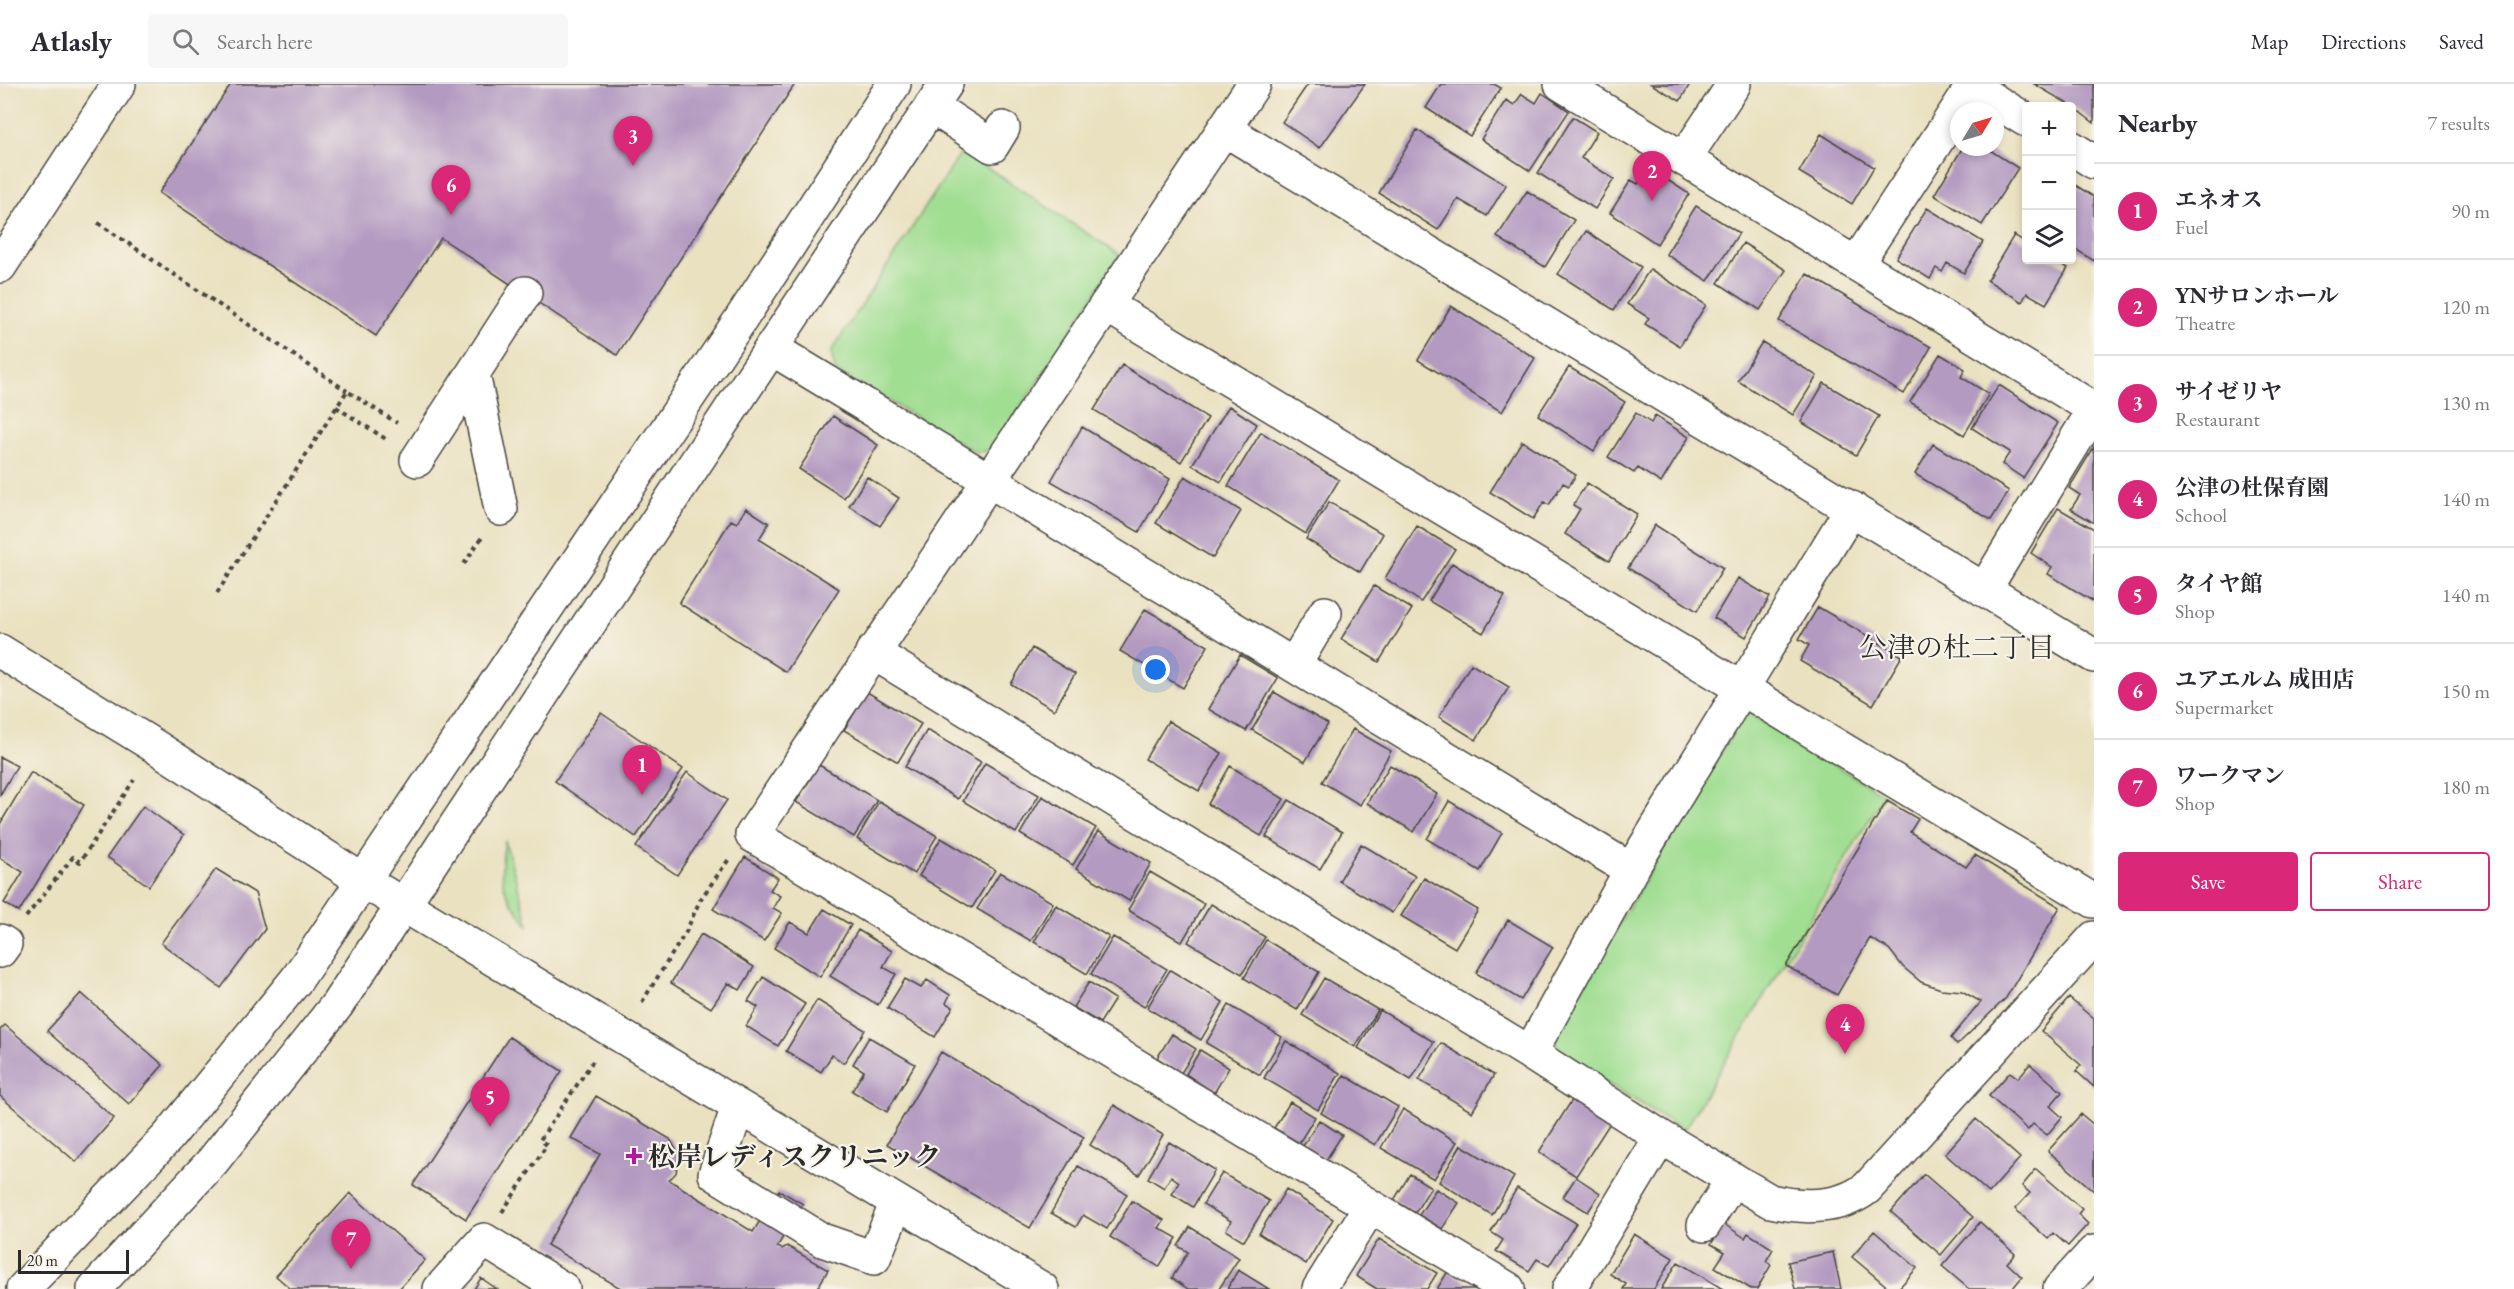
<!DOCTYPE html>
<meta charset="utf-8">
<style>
:root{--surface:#fff;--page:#f7f7f7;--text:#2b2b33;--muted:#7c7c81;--line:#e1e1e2;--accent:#db2777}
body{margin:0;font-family:"EB Garamond","Noto Serif JP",serif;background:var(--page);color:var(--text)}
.controls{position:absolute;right:18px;top:18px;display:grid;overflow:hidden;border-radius:6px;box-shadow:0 3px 9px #0003}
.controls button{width:54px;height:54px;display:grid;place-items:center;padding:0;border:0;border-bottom:2px solid var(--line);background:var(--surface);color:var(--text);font:30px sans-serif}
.compass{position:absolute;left:1950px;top:18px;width:54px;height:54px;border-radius:50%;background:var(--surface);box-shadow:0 3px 9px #0003;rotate:52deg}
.scale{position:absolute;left:18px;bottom:15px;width:111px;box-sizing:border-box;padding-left:6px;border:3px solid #2b2b2b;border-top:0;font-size:16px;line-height:21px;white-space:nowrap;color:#2b2b2b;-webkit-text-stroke:4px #f7f3e8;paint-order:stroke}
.you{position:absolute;left:1156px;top:586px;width:21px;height:21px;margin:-15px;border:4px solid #fff;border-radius:50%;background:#1a73e8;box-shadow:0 0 0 9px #1a73e833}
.badge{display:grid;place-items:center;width:39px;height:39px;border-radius:50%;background:var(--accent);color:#fff;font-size:20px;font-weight:700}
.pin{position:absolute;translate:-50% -50px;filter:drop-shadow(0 2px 3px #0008)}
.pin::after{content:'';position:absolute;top:32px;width:21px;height:18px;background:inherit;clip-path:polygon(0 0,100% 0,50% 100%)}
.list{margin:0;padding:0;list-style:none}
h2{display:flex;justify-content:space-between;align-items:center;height:78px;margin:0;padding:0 24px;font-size:26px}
h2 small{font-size:20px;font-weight:400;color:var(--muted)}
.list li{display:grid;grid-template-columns:39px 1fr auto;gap:18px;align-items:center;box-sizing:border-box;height:96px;padding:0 24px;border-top:2px solid var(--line)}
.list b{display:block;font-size:22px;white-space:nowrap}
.list p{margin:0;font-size:20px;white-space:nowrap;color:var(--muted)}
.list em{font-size:20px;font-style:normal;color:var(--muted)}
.actions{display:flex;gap:12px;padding:18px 24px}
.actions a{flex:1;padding:14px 0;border:2px solid var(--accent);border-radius:6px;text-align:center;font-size:21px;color:var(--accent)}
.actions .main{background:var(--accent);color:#fff}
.icon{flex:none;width:33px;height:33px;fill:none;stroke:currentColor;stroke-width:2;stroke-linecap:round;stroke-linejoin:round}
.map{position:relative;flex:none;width:2094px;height:1205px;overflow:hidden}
header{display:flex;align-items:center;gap:36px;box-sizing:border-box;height:84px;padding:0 30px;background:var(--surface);border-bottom:2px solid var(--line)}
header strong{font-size:28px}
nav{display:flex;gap:33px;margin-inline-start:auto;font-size:21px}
.search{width:420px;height:54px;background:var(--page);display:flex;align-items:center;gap:15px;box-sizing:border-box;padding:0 21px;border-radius:6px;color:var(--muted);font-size:22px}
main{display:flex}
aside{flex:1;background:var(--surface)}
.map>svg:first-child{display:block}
</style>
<header>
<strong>Atlasly</strong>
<div class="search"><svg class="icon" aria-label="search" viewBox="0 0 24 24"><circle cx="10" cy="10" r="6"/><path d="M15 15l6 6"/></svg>Search here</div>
<nav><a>Map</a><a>Directions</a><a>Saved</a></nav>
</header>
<main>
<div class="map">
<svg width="2094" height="1205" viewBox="0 0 2094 1205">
<rect width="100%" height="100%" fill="#f7f3e8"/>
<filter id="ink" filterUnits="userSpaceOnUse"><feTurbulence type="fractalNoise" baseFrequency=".0167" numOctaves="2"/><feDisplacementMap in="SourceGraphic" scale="12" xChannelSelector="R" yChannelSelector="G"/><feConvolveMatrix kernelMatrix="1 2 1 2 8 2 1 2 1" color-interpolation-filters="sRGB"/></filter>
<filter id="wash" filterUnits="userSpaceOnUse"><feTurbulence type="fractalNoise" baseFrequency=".008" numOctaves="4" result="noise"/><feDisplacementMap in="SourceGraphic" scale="24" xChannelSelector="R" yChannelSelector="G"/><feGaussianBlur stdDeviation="1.35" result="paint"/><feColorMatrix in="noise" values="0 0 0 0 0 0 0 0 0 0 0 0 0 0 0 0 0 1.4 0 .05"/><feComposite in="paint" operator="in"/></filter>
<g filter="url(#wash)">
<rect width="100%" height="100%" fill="#eae1c0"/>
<path fill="#a0de92" stroke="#66845e" stroke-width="1.5" d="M962,67L1120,171L993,366L976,368L835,286L831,268Z
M1746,627L1884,711L1684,1046L1556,968V945Z
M505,757L529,842C503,809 497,800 505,757Z"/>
<g id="blocks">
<path fill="#b39ac1" d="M231,0H795L617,271L441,154L376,252L159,109Z
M1308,0H1365L1320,64L1282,38Z
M1441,0H1494L1501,4L1470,52L1426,24Z
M1651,0H1690L1680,17Z
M2034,0H2094V39L2072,22Z
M1542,9L1569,27L1530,87L1481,55L1506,16L1514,21L1522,10L1536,19Z
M1573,33L1597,48L1581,74L1614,95L1595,125L1538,89Z
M1417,46L1506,101L1487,132L1458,115L1438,146L1379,109Z
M1821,50L1874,83L1852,120L1799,88Z
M1963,63H1985L2018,84L1982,141L1934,111Z
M1649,84L1689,110L1657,160L1610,129L1631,96L1638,100Z
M2072,99L2094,113V177L2072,163Z
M1527,107L1574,136L1545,183L1497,153Z
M1696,122L1739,149L1708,197L1666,170Z
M1927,124L1983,158L1964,189L1947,179L1942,188L1936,184L1930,195L1896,174Z
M1586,147L1641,183L1614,226L1558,190Z
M2014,151L2026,159V176H2054L2068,184L2046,220L2027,209L2022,218L1987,196Z
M1743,159L1786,186L1760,226L1718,199Z
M1650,185L1706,221L1680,262L1645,240L1649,234L1627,220Z
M1807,190L1931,263L1904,310L1779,237Z
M1451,222L1535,274L1502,328L1418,276Z
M1762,258L1817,292L1793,331L1738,297Z
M1940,270L1965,285L1961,293L1989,310L1964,351L1910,318Z
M1122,281L1208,334L1181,378L1094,326Z
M1569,283L1625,318L1594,367L1538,331Z
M1824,299L1879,332L1856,371L1801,338Z
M1999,301L2058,339L2023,394L2002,380L2010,368L1972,344Z
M1229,322L1257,340L1221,398L1192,381Z
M1636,329L1651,339L1655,332L1689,353L1661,399L1638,384L1634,389L1608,373Z
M833,332L878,361L844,414L799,385Z
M1082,343L1170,395L1139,448L1051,397Z
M1261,348L1339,396L1306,450L1228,402Z
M1522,357L1576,391L1569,402L1563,399L1549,421L1544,418L1533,435L1490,408Z
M1933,360L2009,407L1991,436L1915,390Z
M2094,363V439L2071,425L2080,411L2069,404Z
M1185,392L1241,427L1213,474L1156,439Z
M867,393L899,414L880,442L849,422Z
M1587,399L1637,430L1609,477L1565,450L1580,425L1573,421Z
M1329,418L1383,450L1360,488L1306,455Z
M746,424L769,439L759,455L839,505L786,588L679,519L731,436L737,439Z
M2058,424L2094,445V518L2048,490L2052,483L2031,469Z
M1655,441L1723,484L1697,527L1628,484Z
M1417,442L1455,465L1421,518L1385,494Z
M1452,479L1505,512L1483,549L1429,517Z
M1738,494L1770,513L1746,553L1714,534Z
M1374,502L1412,525L1379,578L1341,555Z
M1818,523L1902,572L1873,621L1800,577L1809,561L1799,555Z
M1145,525L1208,562L1183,604L1120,567Z
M1032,564L1075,590L1054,626L1011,600Z
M1240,571L1278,594L1246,647L1208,625Z
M1471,580L1509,603L1476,656L1439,633Z
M867,608L921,640L898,678L844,646Z
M1274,608L1328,640L1305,678L1252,646Z
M601,629L683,685L636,753L555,697Z
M1168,637L1222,669L1199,707L1145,675Z
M1353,645L1391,667L1360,721L1322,698Z
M927,646L981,678L958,715L905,683Z
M0,673L17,682L0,711Z
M985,679L1039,711L1016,749L963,717Z
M819,681L877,716L854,753L796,718Z
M1390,681L1437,710L1414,748L1367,719Z
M1230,682L1284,715L1261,752L1208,720Z
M31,688L84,721L19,828L4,819L23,788L0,774V740Z
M687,688L727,716L677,791L636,763Z
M1042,712L1096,744L1073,781L1020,750Z
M1289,716L1342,748L1320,785L1266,753Z
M879,717L937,752L914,790L857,755Z
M1449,717L1502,749L1480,787L1427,755Z
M1887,717L1918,735L1910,748L1966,783L1975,771L2060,823L2006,914L1957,961L1951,954L1981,918L1962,907L1941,905L1921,898L1903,883L1889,865L1870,854L1837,911L1786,882Z
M143,722L184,751L149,802L107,773Z
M1098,747L1151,779L1129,817L1076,785Z
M941,754L995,786L972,824L919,792Z
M1361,760L1415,792L1392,829L1339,797Z
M745,773L778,794L770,806L780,812L773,824L782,829L764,857L713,825Z
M216,785L255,809L265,845L221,904L161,859Z
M1000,788L1053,819L1031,857L977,825Z
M1150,788L1204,820L1182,858L1128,826Z
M1424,794L1478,826L1455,864L1401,832Z
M1211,820L1265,853L1242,890L1188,858Z
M1056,821L1109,853L1087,890L1034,858Z
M824,825L851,841L820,893L774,864L790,838L809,849Z
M1508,836L1553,863L1521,916L1476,889Z
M858,846L892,867L883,883L896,890L878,921L830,892Z
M701,850L754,883L740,906L728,899L711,924L671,899Z
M1113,853L1167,885L1144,923L1091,890Z
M1266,856L1319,888L1297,926L1244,894Z
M1170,886L1223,918L1201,956L1147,924Z
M763,893L805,920L778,962L746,942L758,923L748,917Z
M1324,894L1378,926L1355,963L1302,931Z
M905,895L921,904L927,896L950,911L946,919L953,923L935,953L887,924Z
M1089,898L1115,915L1100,939L1073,923Z
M81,909L163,981L129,1020L47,947Z
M2069,914L2094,935V1003L2076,987L2081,981L2041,947Z
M817,916L865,946L844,979L832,971L821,988L786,967Z
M1229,921L1282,953L1260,991L1206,959Z
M1380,926L1434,958L1411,996L1358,964Z
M5,941L114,1034L76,1078L0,1012V946Z
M1172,950L1196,965L1181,989L1157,974Z
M509,953L562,987L466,1135L413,1101Z
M869,953L915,980L887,1028L852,1007L864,987L853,980Z
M1286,957L1340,989L1318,1026L1264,994Z
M1441,959L1494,991L1472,1028L1419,996Z
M1200,966L1229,984L1214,1009L1186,990Z
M941,968L1084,1053L1030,1144L887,1060Z
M2030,980L2062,1008L2050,1022L2062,1033L2047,1051L2033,1040L2028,1046L1989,1012L2010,988L2018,994Z
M1344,991L1398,1023L1375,1061L1321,1029Z
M596,1012L670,1055L679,1071L676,1089L669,1096L753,1148L779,1106L803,1120L777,1163L782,1165L787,1162L828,1186L817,1205H622L547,1161L600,1070L571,1054Z
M1572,1016L1610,1039L1576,1092L1539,1068Z
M1290,1018L1315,1033L1299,1059L1274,1044Z
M1114,1021L1163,1051L1139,1091L1090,1061Z
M1403,1025L1457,1058L1434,1095L1381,1064Z
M2081,1030L2094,1041V1107L2048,1067Z
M1976,1035L2020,1074L1989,1109L1945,1070Z
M1319,1036L1342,1051L1326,1076L1303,1062Z
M1169,1058L1215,1086L1193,1123L1172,1110L1179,1098L1171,1092L1164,1104L1148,1094Z
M1461,1061L1514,1093L1492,1131L1439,1098Z
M1078,1082L1127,1110L1107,1145L1083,1131L1076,1143L1051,1129Z
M2036,1085L2082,1125L2078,1130L2088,1140L2068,1162L2053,1149L2048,1155L2015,1125L2030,1109L2022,1102Z
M1222,1089L1269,1117L1244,1157L1226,1146L1231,1137L1203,1120Z
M1410,1090L1431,1103L1415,1129L1394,1116Z
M1924,1090L1973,1133L1941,1171L1891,1128Z
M1576,1093L1600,1109L1588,1128L1563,1113Z
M1517,1104L1576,1139L1549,1182L1537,1175L1529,1187L1496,1167L1503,1156L1491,1148Z
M1286,1105L1333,1135L1306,1180L1259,1150Z
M1436,1105L1459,1119L1442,1145L1419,1131Z
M350,1109L425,1176L399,1205H291L276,1192Z
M1132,1117L1164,1136L1159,1144L1177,1154L1159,1183L1110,1153Z
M1980,1138L2015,1170L2007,1179L2022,1193L2012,1205H1969L1942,1182Z
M1724,1140L1745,1154L1748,1149L1773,1165L1766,1177L1771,1181L1757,1205H1751L1715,1183L1725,1168L1711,1160Z
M1190,1143L1239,1174L1219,1205H1188L1172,1194L1188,1168L1178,1162Z
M1874,1147L1917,1184L1898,1205H1890L1852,1173Z
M1634,1150L1673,1174L1654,1205H1623L1626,1200L1610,1190Z
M1379,1155L1437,1189L1427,1205H1377L1356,1192Z
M1833,1168L1841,1205H1795L1788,1178Z
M1678,1178L1723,1205H1661Z
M1238,1186L1269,1205H1227Z
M1448,1187L1479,1205H1437Z
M481,1194L497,1205H474Z"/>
</g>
</g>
<g filter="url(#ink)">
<use href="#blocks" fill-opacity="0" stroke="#484641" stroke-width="1.5"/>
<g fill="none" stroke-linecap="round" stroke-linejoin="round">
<defs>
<path id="minor" d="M1254,0L752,751L1508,1205
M1561,0L2094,325
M1972,3L2026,36
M931,22L992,62L1003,44
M1224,45L2094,572
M2072,64L2094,78
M1684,75L1734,0
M1856,180L1974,0
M0,182L119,0
M1106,221L2094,817
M771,264L1631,786
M473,290L501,425
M417,376L525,209
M1984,506L2094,326
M0,567L156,663L362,796L1042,1205
M872,568L1530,969L1661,1053L1770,1117C1802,1124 1840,1125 1867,1104L2094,854
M1294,581L1325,529
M0,857L5,860L0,867
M1530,969L1631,786L1852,424
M738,1023L715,1090L822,1156L874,1174L897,1118
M1704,1141L1733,1095
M23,1205L168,1053L297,895L739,238L894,0
M94,1205L212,1078L337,921L946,0
M440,1205L484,1156L563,1205
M1319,1205L1370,1123
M1569,1205L1661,1053
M2060,1205L2094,1168"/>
</defs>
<use href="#minor" stroke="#484641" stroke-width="36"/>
<path stroke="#484641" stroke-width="4" stroke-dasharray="4.5 4.5" stroke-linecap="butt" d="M98,139L347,307
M336,323L389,357
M464,480L482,453
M217,509L347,307L397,339
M26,833L73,773L80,778L134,696
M642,918L686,848L700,816L729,775
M502,1128L547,1061L540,1056L593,977"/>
<use href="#minor" stroke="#fff" stroke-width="33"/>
</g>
</g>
<path fill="#b5179e" stroke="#f7f3e8" stroke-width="2" d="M631 1063h6v6h6v6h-6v6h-6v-6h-6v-6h6z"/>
<g text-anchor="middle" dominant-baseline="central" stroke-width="4.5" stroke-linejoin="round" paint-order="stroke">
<g font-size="27" font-weight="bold" fill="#2b2b2b" stroke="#f7f3e8" text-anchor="start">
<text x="648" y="1072">松岸レディスクリニック</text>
</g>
<g font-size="28" fill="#2b2b2b" stroke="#f7f3e8">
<text x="1957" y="563">公津の杜二丁目</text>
</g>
</g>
</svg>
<div class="controls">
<button>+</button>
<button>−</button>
<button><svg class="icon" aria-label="layers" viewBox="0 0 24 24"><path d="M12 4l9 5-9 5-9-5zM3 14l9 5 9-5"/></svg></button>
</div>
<svg class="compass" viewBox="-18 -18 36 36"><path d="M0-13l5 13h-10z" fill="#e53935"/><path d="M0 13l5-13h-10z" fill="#7c7c81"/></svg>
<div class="scale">20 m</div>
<div class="you"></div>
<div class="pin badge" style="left:642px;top:711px">1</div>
<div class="pin badge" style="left:1652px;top:117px">2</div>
<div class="pin badge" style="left:633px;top:82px">3</div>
<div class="pin badge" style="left:1845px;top:970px">4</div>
<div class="pin badge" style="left:490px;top:1043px">5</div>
<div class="pin badge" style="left:451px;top:131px">6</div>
<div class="pin badge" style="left:351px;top:1185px">7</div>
</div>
<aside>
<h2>Nearby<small>7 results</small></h2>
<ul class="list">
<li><span class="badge">1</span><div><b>エネオス</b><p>Fuel</p></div><em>90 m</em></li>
<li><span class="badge">2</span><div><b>YNサロンホール</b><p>Theatre</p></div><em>120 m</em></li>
<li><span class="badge">3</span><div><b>サイゼリヤ</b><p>Restaurant</p></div><em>130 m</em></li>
<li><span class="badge">4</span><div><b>公津の杜保育園</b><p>School</p></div><em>140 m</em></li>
<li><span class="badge">5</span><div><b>タイヤ館</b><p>Shop</p></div><em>140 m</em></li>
<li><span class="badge">6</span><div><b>ユアエルム 成田店</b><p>Supermarket</p></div><em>150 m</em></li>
<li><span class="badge">7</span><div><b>ワークマン</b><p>Shop</p></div><em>180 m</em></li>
</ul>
<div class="actions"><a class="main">Save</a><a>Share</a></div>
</aside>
</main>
